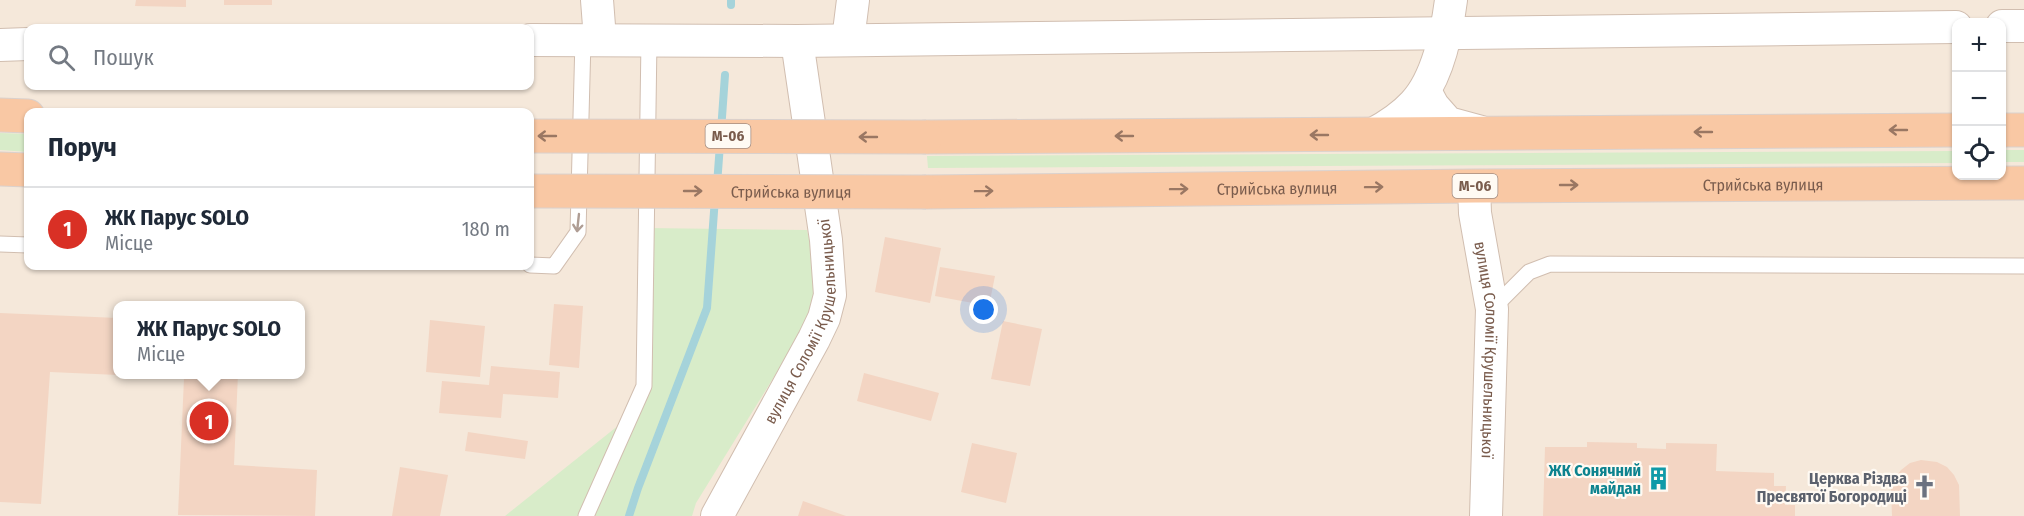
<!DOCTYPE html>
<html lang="uk">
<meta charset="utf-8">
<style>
:root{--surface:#fff;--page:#f6f6f7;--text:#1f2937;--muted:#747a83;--line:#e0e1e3;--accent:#d93025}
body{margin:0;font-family:"Fira Sans Condensed",sans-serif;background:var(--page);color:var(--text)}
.controls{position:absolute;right:18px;top:18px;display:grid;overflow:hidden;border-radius:12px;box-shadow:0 2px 4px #0004}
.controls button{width:54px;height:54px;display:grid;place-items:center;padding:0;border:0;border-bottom:2px solid var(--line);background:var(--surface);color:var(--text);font:30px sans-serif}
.you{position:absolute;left:984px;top:310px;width:21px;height:21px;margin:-15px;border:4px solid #fff;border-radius:50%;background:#1a73e8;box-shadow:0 0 0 9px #1a73e833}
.badge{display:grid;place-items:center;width:39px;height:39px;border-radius:50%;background:var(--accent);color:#fff;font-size:20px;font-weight:700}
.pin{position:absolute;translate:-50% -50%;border:3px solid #fff;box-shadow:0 2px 6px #0006}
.popup{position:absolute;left:113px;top:301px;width:192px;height:78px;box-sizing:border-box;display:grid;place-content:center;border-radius:12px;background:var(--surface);filter:drop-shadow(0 2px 4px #0005);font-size:20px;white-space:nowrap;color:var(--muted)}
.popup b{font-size:22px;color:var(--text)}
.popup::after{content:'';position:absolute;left:50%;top:100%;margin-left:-12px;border:12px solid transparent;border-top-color:var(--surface)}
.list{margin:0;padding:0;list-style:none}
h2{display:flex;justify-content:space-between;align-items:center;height:78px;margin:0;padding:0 24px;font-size:26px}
h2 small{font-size:20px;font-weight:400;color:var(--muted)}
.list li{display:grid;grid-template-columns:39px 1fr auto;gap:18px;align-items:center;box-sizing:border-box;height:84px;padding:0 24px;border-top:2px solid var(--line)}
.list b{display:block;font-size:22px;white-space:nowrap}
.list p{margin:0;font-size:20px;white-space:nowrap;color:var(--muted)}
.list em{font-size:20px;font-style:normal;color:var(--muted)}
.icon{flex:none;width:33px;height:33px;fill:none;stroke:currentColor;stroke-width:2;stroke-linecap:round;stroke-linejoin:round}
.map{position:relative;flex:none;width:2024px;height:516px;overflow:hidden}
.search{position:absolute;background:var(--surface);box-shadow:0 2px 4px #0004;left:24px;top:24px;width:510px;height:66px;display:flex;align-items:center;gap:15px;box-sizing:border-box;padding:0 21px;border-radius:12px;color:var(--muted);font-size:22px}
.panel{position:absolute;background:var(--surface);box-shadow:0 2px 4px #0004;left:24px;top:108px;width:510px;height:162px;border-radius:12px}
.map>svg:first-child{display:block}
</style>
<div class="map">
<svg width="2024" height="516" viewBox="0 0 2024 516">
<rect width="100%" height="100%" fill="#fdf6ec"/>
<path fill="#f5e8da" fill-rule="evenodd" d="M0,0H2024V516H0ZM1956,22H2002V176H1956ZM28,28H530V86H28ZM28,112H530V266H28ZM118,306H300V374H118Z"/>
<path fill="#d8ecc9" d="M0,133L28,134V152L0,150Z
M2002,150H2024V162H2002Z
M1956,151V163L928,168L927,156Z
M647,228L807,230L822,299L696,503L692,516H505L634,413Z"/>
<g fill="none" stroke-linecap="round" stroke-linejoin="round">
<path stroke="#a5d3da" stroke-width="8" d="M731,5V0
M721,131L725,75
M717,185L720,144
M629,516L638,488L707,308L715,198"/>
</g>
<path fill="#f3d5c3" d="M136,0H186V7L135,6Z
M224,0H272V5H224Z
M885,237L941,248L930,303L875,292Z
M940,267L995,276L989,306L935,296Z
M554,304L583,306L579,368L549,365Z
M0,313L118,318V375L50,372L41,504L0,502Z
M430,320L485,326L480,377L426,372Z
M1003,321L1042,329L1030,386L991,379Z
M491,366L560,372L558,398L503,394L501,418L439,413L442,381L489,385Z
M864,373L939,393L931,421L857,401Z
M158,374H238L234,465L317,470L315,516L178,515L184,378L158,376Z
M468,432L528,441L525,459L465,451Z
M1587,442L1637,443V448L1666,449V443L1717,444L1716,471L1774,473V486H1786L1785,505H1795V516H1543L1545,447H1587Z
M972,443L1017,453L1006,503L961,492Z
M1921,460L1937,462L1947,467L1954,475L1959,485L1960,516H1892L1891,489L1894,479L1901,470L1910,463Z
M400,467L448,475L440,516H392Z
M803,501L846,516H798Z"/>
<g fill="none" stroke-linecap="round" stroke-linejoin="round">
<defs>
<path id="service" d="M0,244L28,245
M530,265L554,266L578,232L583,39
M1492,309L1529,272L1550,264L2024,266
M586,516L644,386L649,40"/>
<g id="minor">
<path d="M597,0L600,39"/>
<path d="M2002,26H2024"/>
<path d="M530,40L797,41L1956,27"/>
<path d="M848,40L853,0"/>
<path d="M0,45L28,44"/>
<path d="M1425,91L1433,106L1448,123L1481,132"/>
<path d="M1373,134C1388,126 1402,117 1414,104C1437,80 1447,32 1451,0"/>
<path id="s1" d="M1474,186L1475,213L1492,309L1486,516"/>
<path id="s2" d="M717,516L814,339L824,318L830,295L826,240L797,41"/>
</g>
<g id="trunk">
<path d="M0,115L28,116"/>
<path d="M2002,130H2024"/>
<path d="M926,137L1956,130"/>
<path d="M0,169L28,170"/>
<path id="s3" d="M926,192L1474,186L2024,183"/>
</g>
</defs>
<use href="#service" stroke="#d1beb0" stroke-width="17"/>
<use href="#minor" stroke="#d1beb0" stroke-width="34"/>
<use href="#trunk" stroke="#dad1cd" stroke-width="35"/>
<use href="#service" stroke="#fff" stroke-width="15"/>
<use href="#minor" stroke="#fff" stroke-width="32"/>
<use href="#trunk" stroke="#f9c8a4" stroke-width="33"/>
<defs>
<g id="trunk-bridge">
<path d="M530,136L926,137"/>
<path id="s4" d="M530,191L926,192"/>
</g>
</defs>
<use href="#trunk-bridge" stroke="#dad1cd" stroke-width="35" stroke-linecap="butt"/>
<use href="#trunk-bridge" stroke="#f9c8a4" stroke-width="33"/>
</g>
<defs><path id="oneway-shaft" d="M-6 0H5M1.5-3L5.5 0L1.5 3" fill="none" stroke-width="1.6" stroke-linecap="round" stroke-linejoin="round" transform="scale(1.5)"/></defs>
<g stroke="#9a7763">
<use href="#oneway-shaft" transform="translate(1898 130) rotate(180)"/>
<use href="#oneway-shaft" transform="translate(1703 132) rotate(180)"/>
<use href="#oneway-shaft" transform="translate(1319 135) rotate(180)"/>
<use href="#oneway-shaft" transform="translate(547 136) rotate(-180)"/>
<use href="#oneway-shaft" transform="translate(1124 136) rotate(180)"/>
<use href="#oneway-shaft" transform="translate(868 137) rotate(-180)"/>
<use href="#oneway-shaft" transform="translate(1569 185)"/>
<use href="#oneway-shaft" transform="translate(1374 187) rotate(-1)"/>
<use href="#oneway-shaft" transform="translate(1179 189) rotate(-1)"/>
<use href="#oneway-shaft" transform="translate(693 191)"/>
<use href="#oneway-shaft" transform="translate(984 191) rotate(-1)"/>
</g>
<use stroke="#af9d94" href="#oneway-shaft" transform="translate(578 223) rotate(96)"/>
<defs>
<symbol id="building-bare" viewBox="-9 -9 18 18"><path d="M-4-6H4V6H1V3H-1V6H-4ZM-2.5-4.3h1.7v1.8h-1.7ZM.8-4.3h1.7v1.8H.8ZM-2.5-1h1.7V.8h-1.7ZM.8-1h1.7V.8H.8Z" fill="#0f9aa8" stroke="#fffaf3" stroke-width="2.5" paint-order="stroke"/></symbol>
<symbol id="church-bare" viewBox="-9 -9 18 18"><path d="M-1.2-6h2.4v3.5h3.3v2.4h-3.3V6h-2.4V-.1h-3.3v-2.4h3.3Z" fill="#6b7280" stroke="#fffaf3" stroke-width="2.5" paint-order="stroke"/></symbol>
</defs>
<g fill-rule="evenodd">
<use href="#building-bare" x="1642" y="462" width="33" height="33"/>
<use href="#church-bare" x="1908" y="470" width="33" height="33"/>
</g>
<g text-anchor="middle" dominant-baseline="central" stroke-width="4.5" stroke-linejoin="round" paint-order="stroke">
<g fill="#fffaf3" stroke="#a28b7f" stroke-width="1.5">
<rect x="705.5" y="124" width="45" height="24" rx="4.5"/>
<rect x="1452.5" y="174" width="45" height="24" rx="4.5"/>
</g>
<g font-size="15" font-weight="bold" fill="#7a5c4d">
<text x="728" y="136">М-06</text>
<text x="1475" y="186">М-06</text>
</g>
<g font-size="16" fill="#7a5c4d" stroke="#fffaf3">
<text stroke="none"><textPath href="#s3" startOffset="837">Стрийська вулиця</textPath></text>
<text stroke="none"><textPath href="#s3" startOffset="351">Стрийська вулиця</textPath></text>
<text stroke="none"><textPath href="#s4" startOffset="261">Стрийська вулиця</textPath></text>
<text stroke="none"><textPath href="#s2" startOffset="216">вулиця Соломії Крушельницької</textPath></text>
<text stroke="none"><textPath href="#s1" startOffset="165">вулиця Соломії Крушельницької</textPath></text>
</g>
<g font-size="16" font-weight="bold" fill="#0d838f" stroke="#fffaf3" text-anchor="end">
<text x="1641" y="470">ЖК Сонячний<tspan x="1641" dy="18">майдан</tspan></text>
</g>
<g font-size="16" font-weight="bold" fill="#5b616d" stroke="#fffaf3" text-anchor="end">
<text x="1907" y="478">Церква Різдва<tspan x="1907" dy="18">Пресвятої Богородиці</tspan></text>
</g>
</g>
</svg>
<div class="controls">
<button>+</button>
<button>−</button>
<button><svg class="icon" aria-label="locate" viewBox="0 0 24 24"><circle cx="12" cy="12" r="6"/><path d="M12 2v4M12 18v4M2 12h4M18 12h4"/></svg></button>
</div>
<div class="you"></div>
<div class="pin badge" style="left:209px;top:421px">1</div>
<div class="popup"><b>ЖК Парус SOLO</b>Місце</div>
<div class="search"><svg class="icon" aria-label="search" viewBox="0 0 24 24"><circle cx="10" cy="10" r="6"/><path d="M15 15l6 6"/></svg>Пошук</div>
<section class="panel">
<h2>Поруч<small></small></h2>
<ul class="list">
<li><span class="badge">1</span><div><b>ЖК Парус SOLO</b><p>Місце</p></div><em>180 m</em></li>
</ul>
</section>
</div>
